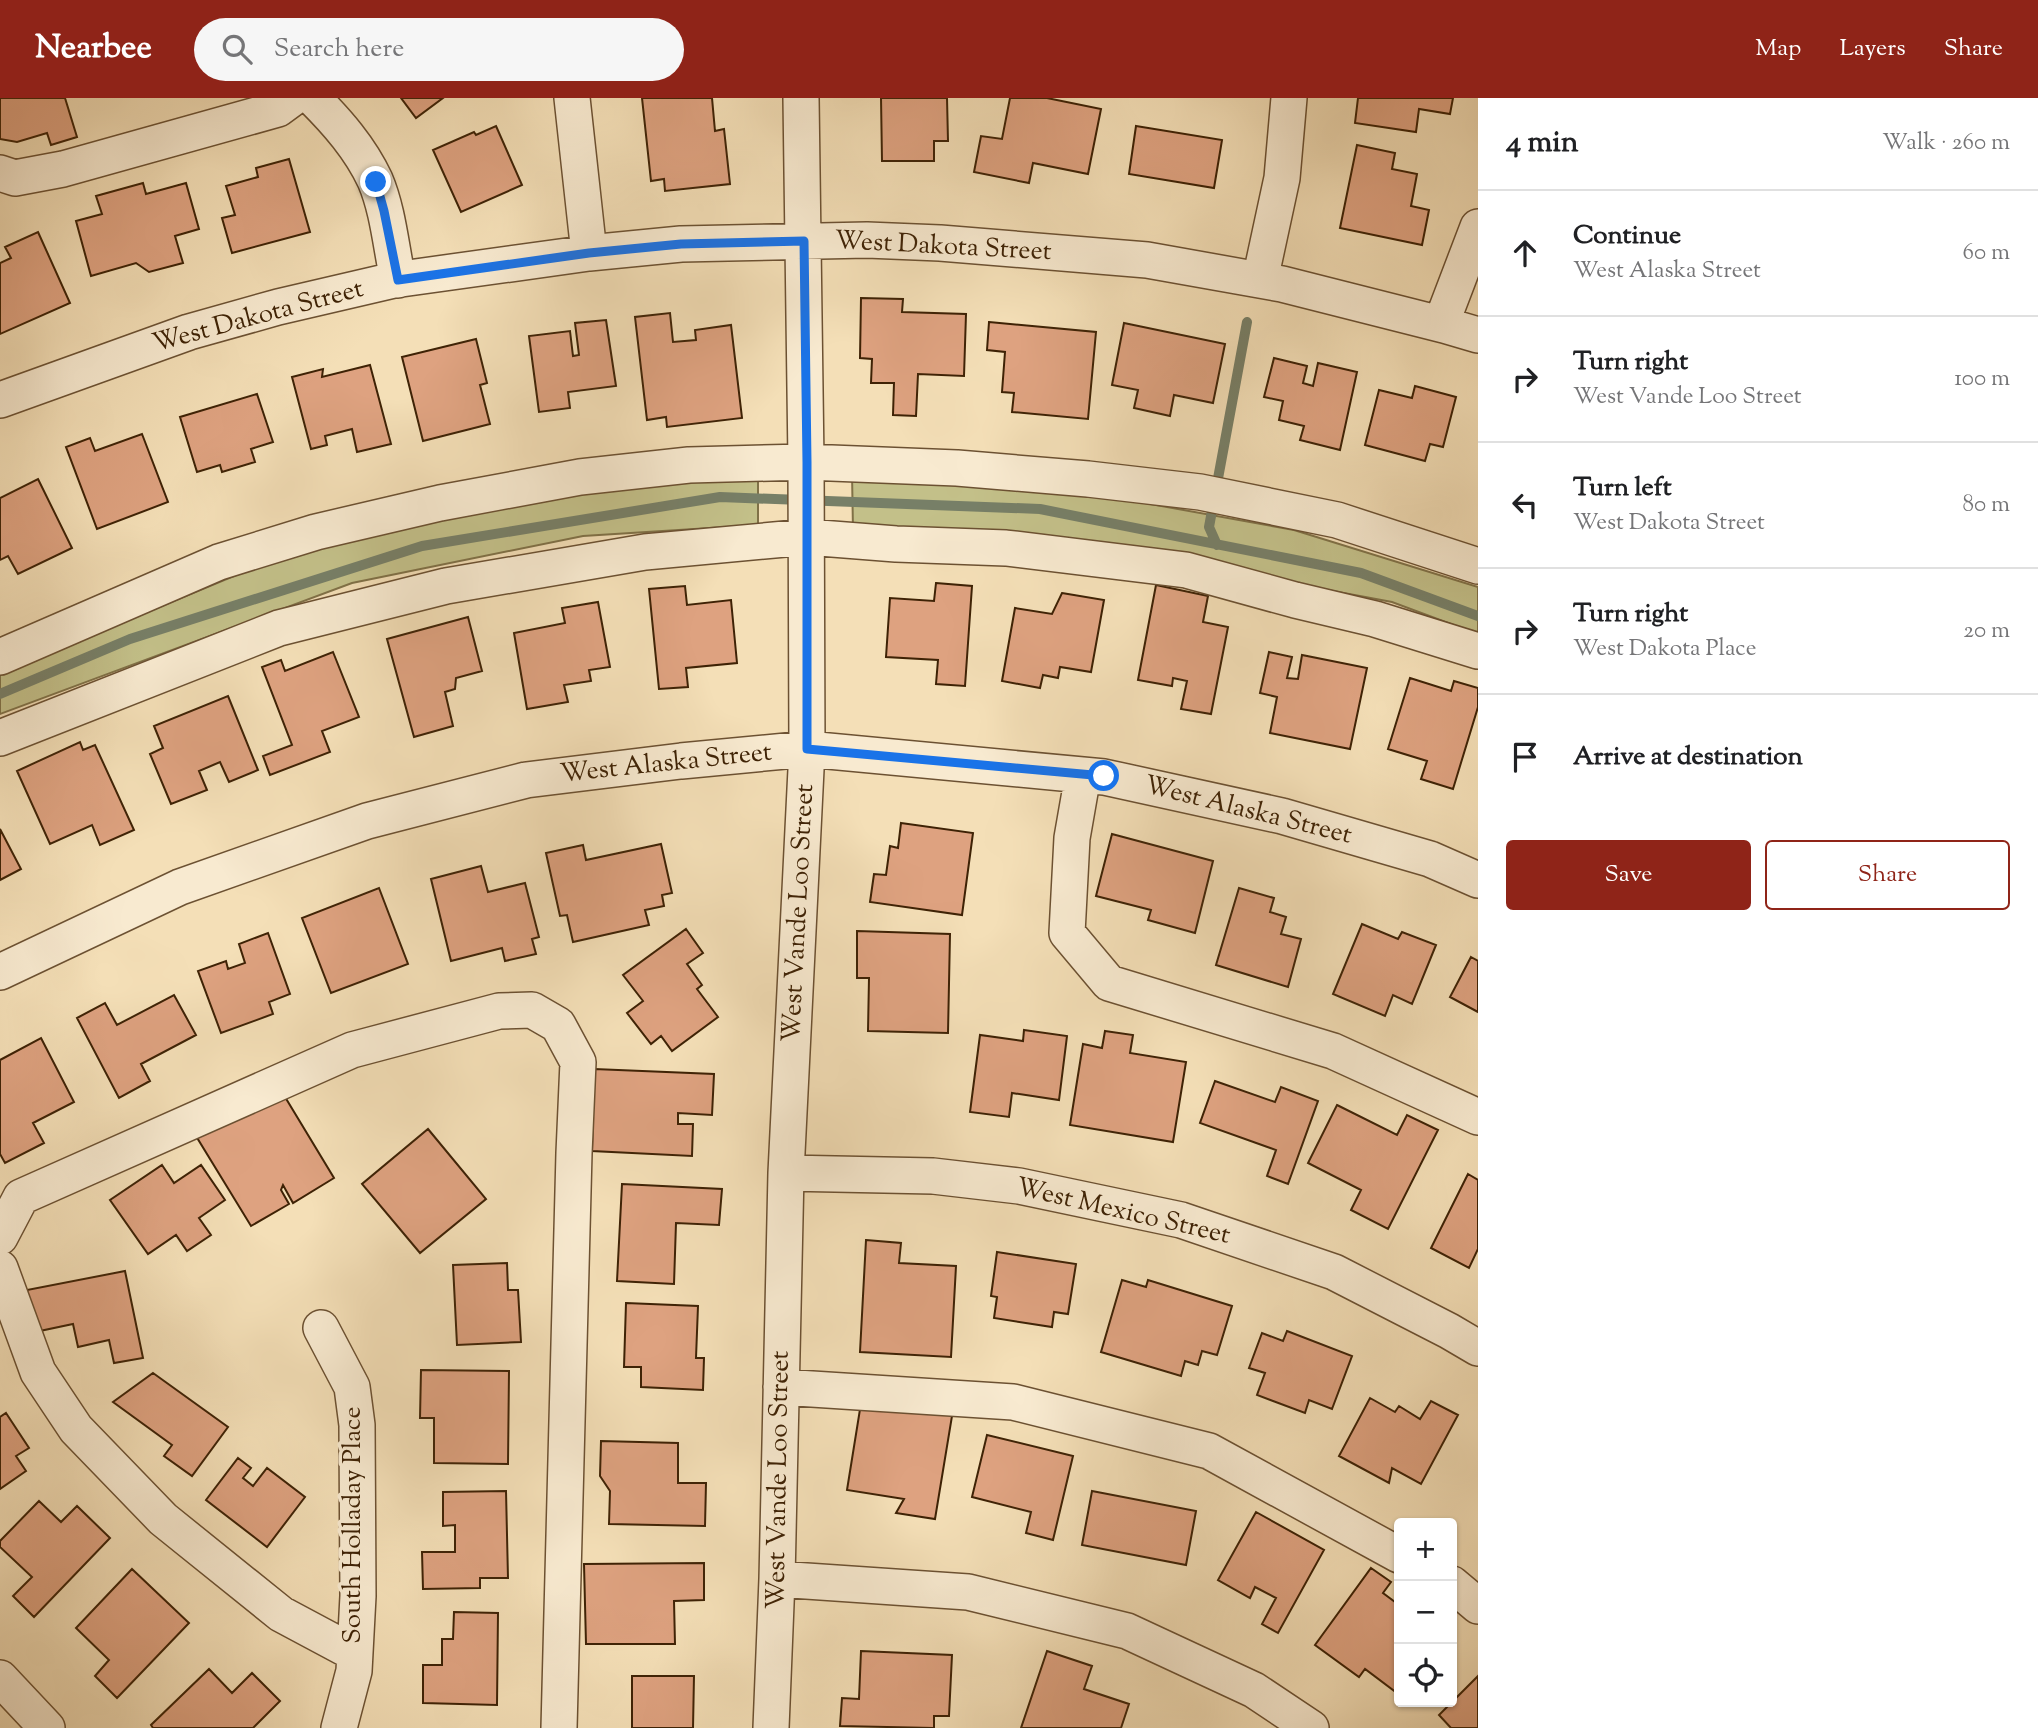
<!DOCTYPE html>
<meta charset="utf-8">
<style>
:root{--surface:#fff;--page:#f6f6f6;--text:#202124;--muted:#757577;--line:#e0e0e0;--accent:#8f2418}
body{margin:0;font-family:"Sorts Mill Goudy",serif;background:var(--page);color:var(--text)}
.controls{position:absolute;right:21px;bottom:21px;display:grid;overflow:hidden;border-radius:7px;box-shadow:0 2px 5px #0004}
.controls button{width:63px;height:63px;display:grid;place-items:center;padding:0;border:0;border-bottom:2px solid var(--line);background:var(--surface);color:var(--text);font:35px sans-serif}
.stop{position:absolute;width:21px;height:21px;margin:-16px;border:5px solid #1a73e8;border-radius:50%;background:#fff}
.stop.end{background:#1a73e8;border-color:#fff;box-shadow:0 2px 7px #0008}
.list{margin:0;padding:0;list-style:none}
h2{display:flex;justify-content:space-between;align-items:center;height:91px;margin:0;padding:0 28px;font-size:30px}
h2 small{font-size:23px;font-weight:400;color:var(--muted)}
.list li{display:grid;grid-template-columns:46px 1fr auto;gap:21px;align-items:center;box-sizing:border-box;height:126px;padding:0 28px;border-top:2px solid var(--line)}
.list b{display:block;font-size:26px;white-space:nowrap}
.list p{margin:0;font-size:23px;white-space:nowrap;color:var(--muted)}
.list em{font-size:23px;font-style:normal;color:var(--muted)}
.actions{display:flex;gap:14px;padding:21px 28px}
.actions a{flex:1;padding:16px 0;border:2px solid var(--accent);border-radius:7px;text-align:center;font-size:24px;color:var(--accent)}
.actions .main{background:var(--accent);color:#fff}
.icon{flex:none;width:38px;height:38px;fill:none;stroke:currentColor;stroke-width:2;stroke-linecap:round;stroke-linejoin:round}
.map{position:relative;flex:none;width:1478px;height:1630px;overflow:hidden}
header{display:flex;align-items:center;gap:42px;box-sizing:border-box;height:98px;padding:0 35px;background:var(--accent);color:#fff}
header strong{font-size:33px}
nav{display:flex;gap:38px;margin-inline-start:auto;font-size:24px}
.search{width:490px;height:63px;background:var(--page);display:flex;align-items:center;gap:18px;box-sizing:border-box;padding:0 24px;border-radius:38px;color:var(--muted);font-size:26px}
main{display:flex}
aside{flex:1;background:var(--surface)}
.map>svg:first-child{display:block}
</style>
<header>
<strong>Nearbee</strong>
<div class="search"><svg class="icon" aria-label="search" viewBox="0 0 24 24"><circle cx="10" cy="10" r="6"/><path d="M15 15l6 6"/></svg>Search here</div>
<nav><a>Map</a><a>Layers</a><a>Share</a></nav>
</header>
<main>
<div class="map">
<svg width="1478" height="1630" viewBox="0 0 1478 1630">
<rect width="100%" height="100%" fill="#f4dfb7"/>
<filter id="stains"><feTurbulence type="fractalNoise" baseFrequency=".00286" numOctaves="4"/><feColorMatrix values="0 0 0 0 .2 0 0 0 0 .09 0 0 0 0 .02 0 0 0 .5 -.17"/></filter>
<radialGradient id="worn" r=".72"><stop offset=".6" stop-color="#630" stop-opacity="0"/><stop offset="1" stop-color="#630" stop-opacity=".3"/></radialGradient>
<path fill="#c3c089" stroke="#807147" stroke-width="2" d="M758,373V427L583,438L352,485L0,616V575L292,454L459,414L671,381Z
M852,375L1073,392L1294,432L1478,489V536L1392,504L1161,461L853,432Z"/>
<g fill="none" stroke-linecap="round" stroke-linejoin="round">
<path stroke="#777f67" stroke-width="10" d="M1217,447L1209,429L1247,224
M0,596L130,541L422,448L720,399L1040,411L1361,475L1478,518"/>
</g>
<path fill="#dea280" stroke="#3e2205" stroke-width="2" d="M0,0H65L77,39L51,47L47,35L17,44L0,41Z
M401,0H443L416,20Z
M642,0H712L715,33L724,31L730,86L665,93L664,81L651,83Z
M881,0H947L948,43H934V63H882Z
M1010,0H1047L1101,11L1088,76L1033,65L1029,85L974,74L981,38L1002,41Z
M1358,0H1453L1450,16L1419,11L1416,34L1355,25Z
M496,28L522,87L461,114L433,52L474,34L476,37Z
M1136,28L1222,42L1214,90L1129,76Z
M1357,47L1395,55L1392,71L1417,76L1411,108L1429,112L1422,147L1340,130Z
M289,61L310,134L232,155L222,120L235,117L226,88L258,79L256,70Z
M143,85L146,96L186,85L199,131L175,138L183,165L149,174L136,165L91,178L76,123L102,116L96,98Z
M38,134L70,205L0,236V165L11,160L5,149Z
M861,200L903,201L902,214L966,216L964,278L918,276L916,318L893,317L894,285H871L872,261L860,260Z
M670,215L673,244L696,242L695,232L731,227L742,320L667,329L666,319L647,322L635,219Z
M606,222L616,288L568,294L570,310L539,314L529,238L570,233L573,258L579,257L575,225Z
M989,224L1096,234L1088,321L1012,314L1014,295L1002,294L1005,254L987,252Z
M1124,225L1225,246L1213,305L1174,297L1170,318L1134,310L1138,292L1112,287Z
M476,241L487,285L480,287L490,326L423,343L402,259Z
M1274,260L1307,268L1303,285L1313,288L1318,265L1357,274L1340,352L1300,342L1304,328L1279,322L1283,303L1264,299Z
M370,267L391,346L357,354L352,331L325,338L327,347L311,351L292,279L323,271L322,279Z
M1415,288L1456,299L1443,349L1430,346L1425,363L1365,347L1379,292L1412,300Z
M257,296L273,344L251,351L255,364L222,374L220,367L197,374L180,319Z
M142,336L168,404L97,431L66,349L90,340L95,353Z
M38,381L72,450L18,476L8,458L0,462V400Z
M936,485L972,488L965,588L936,586L938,562L886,559L890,500L934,503Z
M1156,487L1208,498L1203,524L1228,529L1211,616L1181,611L1187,583L1173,580L1172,588L1138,582Z
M685,488L687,507L731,502L737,565L686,570L688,589L659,591L649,491Z
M1062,495L1104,502L1091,574L1060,569L1058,580L1043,577L1040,590L1002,583L1015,510L1052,516Z
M598,504L610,569L589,572L591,583L564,587L568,604L527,611L514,535L565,525L562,510Z
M468,519L482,573L456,580L455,591L445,594L453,628L414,639L387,541Z
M333,554L359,619L322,633L330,654L270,677L263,658L292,647L262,569L281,562L285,573Z
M1269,554L1292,559L1287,580L1298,581L1302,557L1367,570L1350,651L1270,635L1277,599L1260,595Z
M1410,580L1451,593L1454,583L1478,590V609L1453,691L1421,681L1427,663L1388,651Z
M228,598L258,672L229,684L220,664L199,673L207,692L171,706L150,656L163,650L154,628Z
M80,644L83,652L95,647L134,732L100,747L92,727L50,746L17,673Z
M901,725L973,735L962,817L870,804L874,776L886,777L890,748L898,750Z
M0,731L21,771L0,782Z
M1112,736L1213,763L1195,835L1148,822L1151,812L1096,798Z
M661,746L672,795L662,797L664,808L645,812L649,827L573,844L567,817L560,818L546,755L583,747L586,762Z
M481,768L488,794L525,785L539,839L532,841L536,856L505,863L502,850L451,863L431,781Z
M379,790L408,866L331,895L302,820Z
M1239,790L1274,800L1270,814L1286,819L1281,836L1301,841L1288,889L1216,867Z
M1362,826L1398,841L1402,834L1436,847L1412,906L1393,897L1385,918L1333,896Z
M686,831L703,855L687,866L702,887L697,891L718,919L672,953L661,938L651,946L627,915L643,903L623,877Z
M857,833L950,836L948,935L868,933L869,880H857Z
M268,835L290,896L269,904L273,916L221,935L198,873L226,863L228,871L245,865L239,846Z
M1471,859L1478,863V914L1450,899Z
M174,897L196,937L141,966L150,983L119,1000L77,920L105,905L117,927Z
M1024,932L1067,938L1059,1002L1012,995L1009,1019L970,1014L980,937L1023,943Z
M1105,933L1133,937L1130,955L1186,964L1173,1044L1070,1027L1083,946L1102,950Z
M41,940L74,1004L33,1025L44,1045L5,1065L0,1056V962Z
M594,971L714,976L712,1017L678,1015V1026H693L692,1058L592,1053Z
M1215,983L1275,1004L1281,989L1318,1003L1288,1086L1267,1078L1276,1052L1200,1025Z
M279,989L334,1080L293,1105L283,1087L281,1092L289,1106L251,1128L196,1038Z
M1337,1007L1397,1037L1407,1017L1438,1032L1388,1131L1351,1112L1361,1092L1308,1065Z
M428,1031L486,1101L420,1155L362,1086Z
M162,1067L174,1085L201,1067L225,1102L199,1120L211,1137L187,1153L176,1137L148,1156L110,1102Z
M1468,1076L1478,1082V1151L1469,1170L1431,1150Z
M622,1086L722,1091L719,1127L676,1125L674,1186L617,1183Z
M866,1142L901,1145L899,1165L956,1168L951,1259L860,1254Z
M997,1154L1076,1166L1068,1216L1054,1214L1052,1229L994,1220L997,1199L991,1198Z
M507,1165L508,1192H518L521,1244L457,1247L453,1167Z
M125,1173L143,1260L114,1265L109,1242L78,1249L73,1226L35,1234L27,1192Z
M1122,1182L1146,1189L1148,1182L1232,1208L1217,1257L1202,1253L1198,1267L1185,1263L1181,1278L1101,1254Z
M626,1205L698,1208L696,1260H704L703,1292L641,1289V1269H624Z
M1287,1233L1352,1258L1332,1311L1309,1302L1305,1315L1257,1297L1265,1275L1249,1270L1262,1235L1283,1243Z
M421,1272L509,1273L508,1366L434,1365V1320H420Z
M153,1275L228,1329L192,1378L164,1358L172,1347L113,1304Z
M1370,1300L1395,1314L1399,1308L1420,1321L1431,1303L1458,1317L1421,1386L1392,1370L1389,1385L1339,1358Z
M861,1305L953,1312L935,1421L896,1415L904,1401L847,1392Z
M6,1315L29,1350L16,1358L26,1373L0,1391V1319Z
M987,1337L1073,1358L1053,1442L1026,1435L1031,1414L972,1399Z
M601,1343L678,1345V1385H706L705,1428L609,1426L610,1393L600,1378Z
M238,1360L251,1370L243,1380L253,1388L267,1370L305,1399L267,1449L206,1402Z
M506,1393L508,1480H480V1490L423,1491L422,1454H455V1427L443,1428V1394Z
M1092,1393L1196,1413L1186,1467L1082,1447Z
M39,1403L61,1424L77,1408L110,1440L34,1519L13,1498L32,1479L0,1449V1443Z
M1256,1414L1324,1452L1278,1535L1262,1526L1276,1500L1255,1489L1250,1500L1218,1482Z
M704,1465V1502L674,1503L675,1546H586L584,1466Z
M1371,1470L1391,1484L1383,1495L1399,1507V1592L1397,1595L1365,1571L1359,1579L1315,1547Z
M132,1471L189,1525L117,1600L95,1578L109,1562L76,1530Z
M454,1514L498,1515L497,1607L423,1605V1567H442V1541H453Z
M861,1553L952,1557L949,1618H934V1630L840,1628L842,1600L859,1601Z
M1047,1553L1092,1568L1084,1591L1129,1606L1121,1630H1021Z
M209,1571L232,1595L252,1575L280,1603L253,1630H153L151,1627Z
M632,1578H694L693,1630H632Z
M1478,1578V1630H1451L1439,1617Z"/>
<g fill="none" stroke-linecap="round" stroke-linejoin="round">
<defs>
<path id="minor" d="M313,0C337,24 360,50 375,82C388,112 391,149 398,182
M572,0L589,155
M0,75L15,80L63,71L278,11L293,0
M1260,182L1282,80L1289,0
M1441,226L1478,129
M0,302L189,234L278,209L394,182L589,155L681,146L867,142L940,145L1147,162L1282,186L1444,227L1478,237
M0,559L219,464L316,434L440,405L580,379L689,367L806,364L957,370L1088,381L1200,394L1337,422L1478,468
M0,640L279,530L446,488L645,454L807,439L896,446L1006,450L1186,472L1295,502L1375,521L1478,553
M1083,677L1072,740L1067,835L1109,885L1333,953L1478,1019
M0,874L180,789L367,723L526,682L681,663L807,651L1104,679L1282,718L1430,761L1478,782
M786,1075L933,1078L1019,1088L1181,1122L1334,1174L1449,1233L1478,1250
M0,1139L21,1099L352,952L499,913L532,912L558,927L578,964L574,1055L559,1630
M0,1170L38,1274L76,1331L163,1421L281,1516L354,1555
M321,1230L352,1289L357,1327L358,1498L354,1573L339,1630
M781,1289L1013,1304L1209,1353L1399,1457
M777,1481L968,1494L1127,1533L1254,1592L1311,1630
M1452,1486L1478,1508
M0,1580L47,1630
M771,1630L777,1481L786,1075L807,651L806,364L801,0"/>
</defs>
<use href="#minor" stroke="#6c5132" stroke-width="38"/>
<use href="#minor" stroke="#f8ead0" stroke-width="35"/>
</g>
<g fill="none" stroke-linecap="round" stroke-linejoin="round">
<path stroke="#1a73e8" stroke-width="9" d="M376,84L384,113L398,182L589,155L681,146L804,143L807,364V651L1104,678"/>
</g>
<g text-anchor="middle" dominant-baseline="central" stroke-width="7" stroke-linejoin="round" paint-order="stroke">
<g font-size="26" fill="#3e2205" stroke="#f8ead0">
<text transform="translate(943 149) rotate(3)">West Dakota Street</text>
<text transform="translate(258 219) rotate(-15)">West Dakota Street</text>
<text transform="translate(666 666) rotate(-6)">West Alaska Street</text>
<text transform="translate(1248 713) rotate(14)">West Alaska Street</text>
<text transform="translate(799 815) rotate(-87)">West Vande Loo Street</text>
<text transform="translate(1123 1114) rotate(13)">West Mexico Street</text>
<text transform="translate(779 1382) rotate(-89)">West Vande Loo Street</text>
<text transform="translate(353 1427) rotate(-90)">South Holladay Place</text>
</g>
</g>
<rect width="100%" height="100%" filter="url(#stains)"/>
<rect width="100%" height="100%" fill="url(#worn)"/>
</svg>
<div class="controls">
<button>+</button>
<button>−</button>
<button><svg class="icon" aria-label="locate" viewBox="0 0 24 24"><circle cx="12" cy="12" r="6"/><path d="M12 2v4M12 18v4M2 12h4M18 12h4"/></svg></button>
</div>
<div class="stop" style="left:1104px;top:678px"></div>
<div class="stop end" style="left:376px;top:84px"></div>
</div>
<aside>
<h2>4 min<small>Walk · 260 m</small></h2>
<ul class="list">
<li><svg class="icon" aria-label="ahead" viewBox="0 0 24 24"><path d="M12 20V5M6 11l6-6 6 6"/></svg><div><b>Continue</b><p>West Alaska Street</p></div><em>60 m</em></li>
<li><svg class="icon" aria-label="right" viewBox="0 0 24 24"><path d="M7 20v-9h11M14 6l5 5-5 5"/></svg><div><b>Turn right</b><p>West Vande Loo Street</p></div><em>100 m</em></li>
<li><svg class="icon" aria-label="left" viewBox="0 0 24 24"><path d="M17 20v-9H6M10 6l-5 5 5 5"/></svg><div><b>Turn left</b><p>West Dakota Street</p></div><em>80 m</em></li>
<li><svg class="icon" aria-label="right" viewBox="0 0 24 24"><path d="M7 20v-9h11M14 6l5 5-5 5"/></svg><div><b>Turn right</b><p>West Dakota Place</p></div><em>20 m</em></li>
<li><svg class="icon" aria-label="arrive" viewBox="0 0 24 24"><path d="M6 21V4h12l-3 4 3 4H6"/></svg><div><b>Arrive at destination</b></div></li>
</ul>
<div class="actions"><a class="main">Save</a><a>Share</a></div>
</aside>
</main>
